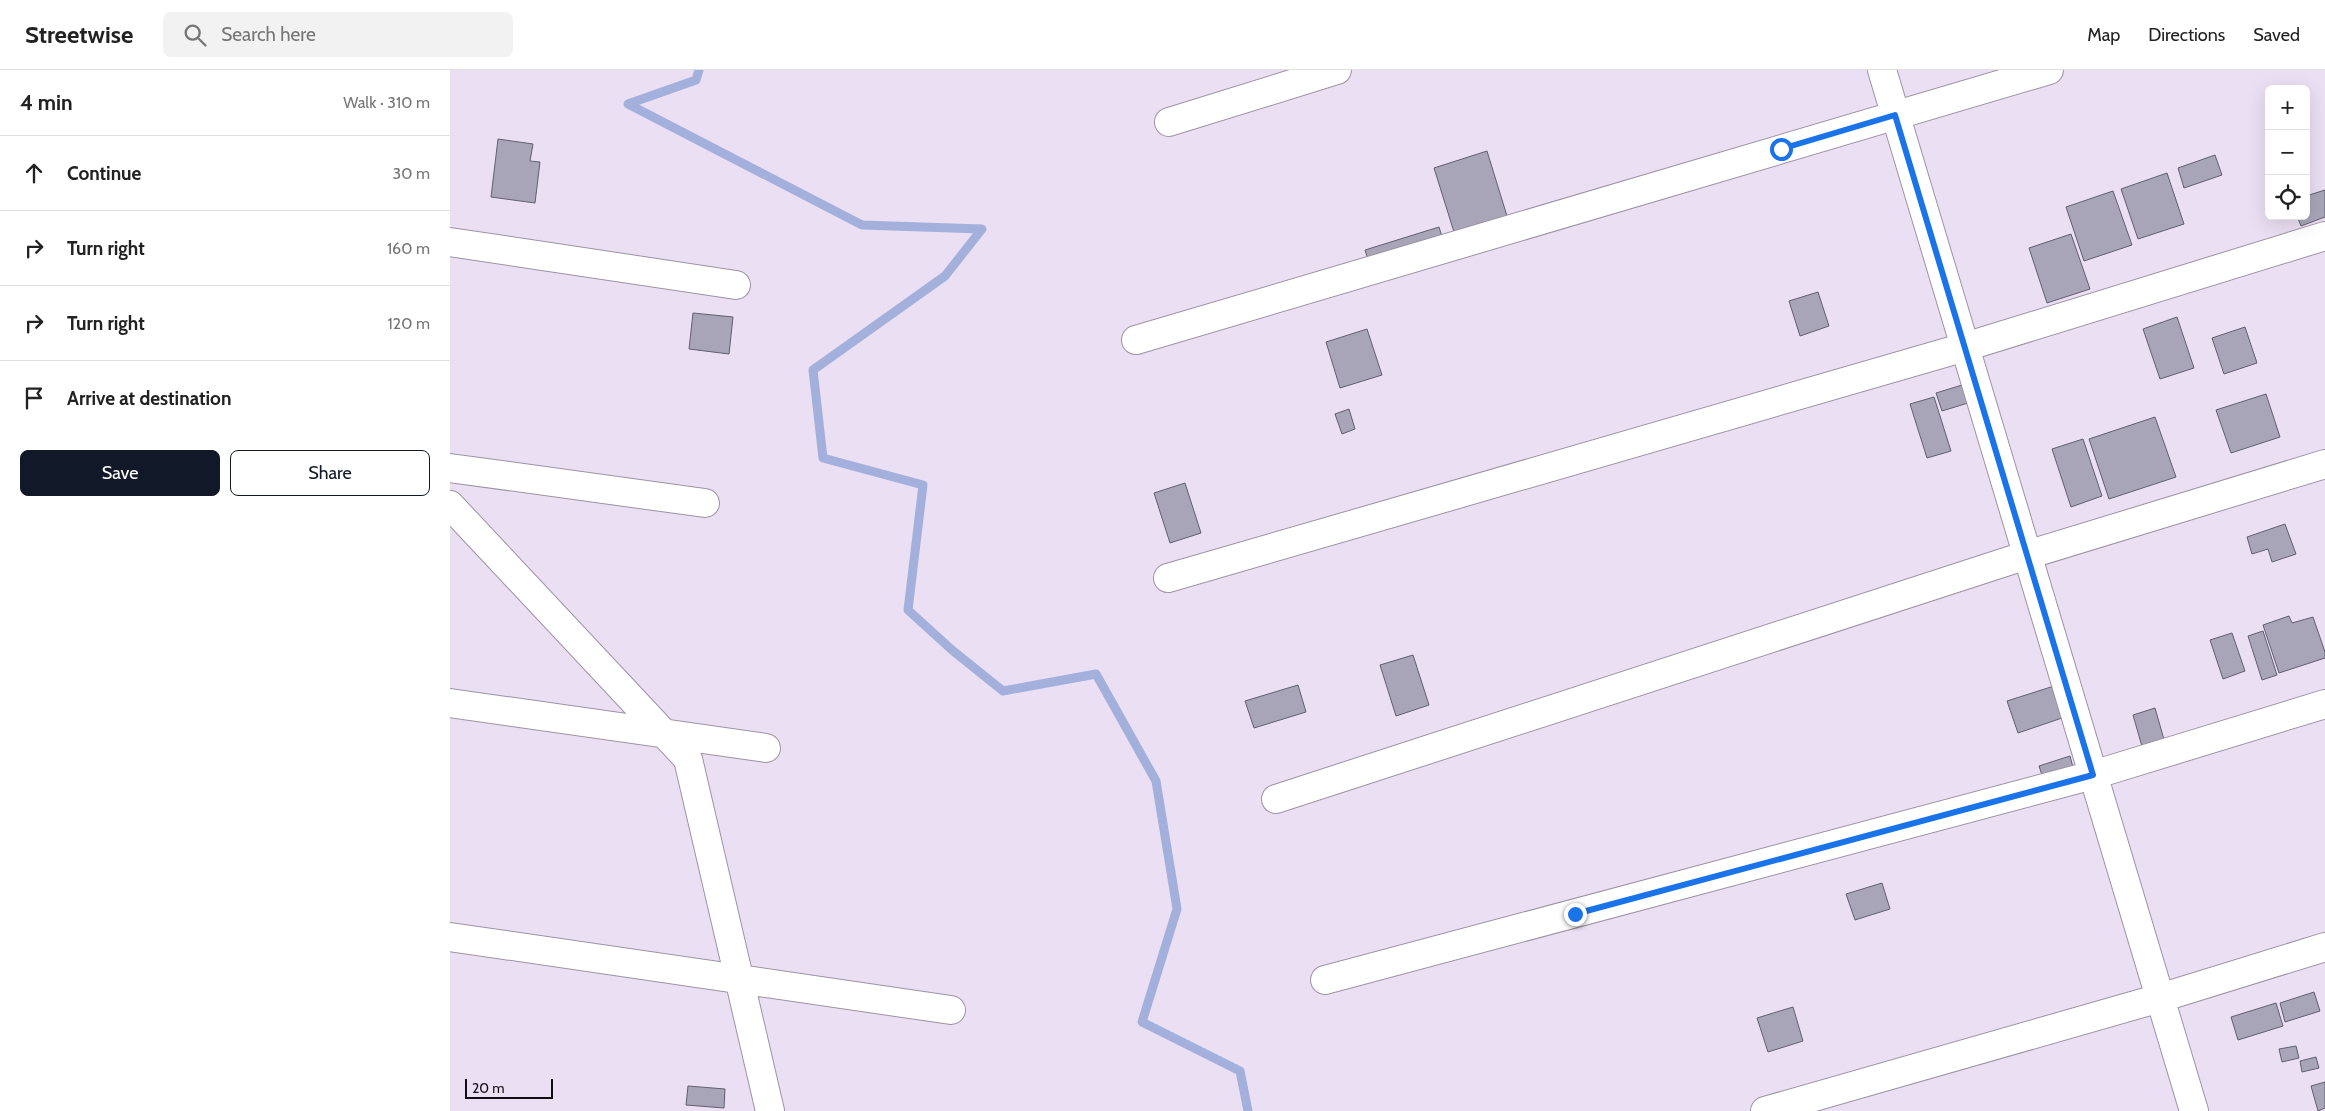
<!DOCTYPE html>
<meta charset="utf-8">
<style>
:root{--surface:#fff;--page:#f2f2f2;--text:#222;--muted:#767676;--line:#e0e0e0;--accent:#111827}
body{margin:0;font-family:Cabin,sans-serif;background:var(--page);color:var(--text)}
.controls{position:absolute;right:15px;top:15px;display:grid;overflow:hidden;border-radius:8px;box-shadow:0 5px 20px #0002}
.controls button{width:45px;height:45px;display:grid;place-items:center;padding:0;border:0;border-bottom:1px solid var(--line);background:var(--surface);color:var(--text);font:25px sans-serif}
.scale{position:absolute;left:15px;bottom:12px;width:88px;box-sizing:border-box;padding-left:5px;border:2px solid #110d14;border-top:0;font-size:14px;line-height:18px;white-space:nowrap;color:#110d14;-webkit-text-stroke:4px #ebdff3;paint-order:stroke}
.stop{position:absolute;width:15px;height:15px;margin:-11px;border:4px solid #1a73e8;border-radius:50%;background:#fff}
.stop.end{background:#1a73e8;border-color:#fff;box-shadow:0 1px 5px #0008}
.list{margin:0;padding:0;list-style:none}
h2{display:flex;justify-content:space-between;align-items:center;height:65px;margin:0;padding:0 20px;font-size:21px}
h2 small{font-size:16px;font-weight:400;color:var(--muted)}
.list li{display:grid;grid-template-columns:32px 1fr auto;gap:15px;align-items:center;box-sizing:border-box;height:75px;padding:0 20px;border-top:1px solid var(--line)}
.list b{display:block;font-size:19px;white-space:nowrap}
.list em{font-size:16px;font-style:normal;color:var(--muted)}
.actions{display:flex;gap:10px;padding:15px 20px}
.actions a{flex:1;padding:11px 0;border:1px solid var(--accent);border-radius:8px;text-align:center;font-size:18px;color:var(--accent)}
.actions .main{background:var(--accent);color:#fff}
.icon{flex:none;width:28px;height:28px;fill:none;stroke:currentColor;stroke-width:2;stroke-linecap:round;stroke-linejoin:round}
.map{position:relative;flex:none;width:1875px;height:1041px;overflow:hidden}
header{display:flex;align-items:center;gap:30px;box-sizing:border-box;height:70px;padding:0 25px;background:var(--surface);border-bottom:1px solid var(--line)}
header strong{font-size:24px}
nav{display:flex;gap:28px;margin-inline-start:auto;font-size:18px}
.search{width:350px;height:45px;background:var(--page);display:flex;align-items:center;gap:12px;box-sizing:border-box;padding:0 18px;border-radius:8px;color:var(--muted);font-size:19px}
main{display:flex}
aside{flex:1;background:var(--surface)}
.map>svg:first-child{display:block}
</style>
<header>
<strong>Streetwise</strong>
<div class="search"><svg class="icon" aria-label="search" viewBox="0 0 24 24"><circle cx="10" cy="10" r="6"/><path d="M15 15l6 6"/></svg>Search here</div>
<nav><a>Map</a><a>Directions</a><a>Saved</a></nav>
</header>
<main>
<aside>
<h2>4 min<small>Walk · 310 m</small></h2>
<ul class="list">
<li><svg class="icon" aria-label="ahead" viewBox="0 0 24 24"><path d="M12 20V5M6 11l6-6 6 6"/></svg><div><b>Continue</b></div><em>30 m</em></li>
<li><svg class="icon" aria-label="right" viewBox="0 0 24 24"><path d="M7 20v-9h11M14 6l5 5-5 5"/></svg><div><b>Turn right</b></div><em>160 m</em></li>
<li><svg class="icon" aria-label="right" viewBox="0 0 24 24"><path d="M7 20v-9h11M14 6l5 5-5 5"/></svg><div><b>Turn right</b></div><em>120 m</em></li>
<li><svg class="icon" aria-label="arrive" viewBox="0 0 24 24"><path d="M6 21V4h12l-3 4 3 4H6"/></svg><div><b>Arrive at destination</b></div></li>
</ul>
<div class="actions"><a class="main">Save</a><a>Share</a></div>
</aside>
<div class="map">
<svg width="1875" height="1041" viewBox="0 0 1875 1041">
<rect width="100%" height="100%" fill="#ebdff3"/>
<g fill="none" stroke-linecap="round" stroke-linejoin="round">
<path stroke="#a3b0dc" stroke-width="9" d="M249,0L246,10L178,34L412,155L532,159L495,206L363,300L373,388L473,415L458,540L502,580L553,621L646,604L706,711L727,839L692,952L790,1001L798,1041"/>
</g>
<path fill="#a8a5b9" stroke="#615f71" d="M48,69L83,74L80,91L90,92L85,133L41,127Z
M1037,81L1057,146L1004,162L984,98Z
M1765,85L1772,105L1734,118L1728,98Z
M1717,103L1734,154L1688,169L1671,119Z
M1875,120V147L1851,156L1847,146H1856V126Z
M1663,121L1682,175L1634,191L1616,137Z
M989,157L995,176L921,199L915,180Z
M1621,164L1640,219L1597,233L1579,178Z
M1368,222L1379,256L1350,266L1339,231Z
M243,243L283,247L279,284L239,279Z
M1727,247L1744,298L1710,309L1693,259Z
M1795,257L1807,293L1774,304L1762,268Z
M917,259L932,305L890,318L876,272Z
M1512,315L1518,333L1492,341L1486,323Z
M1816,324L1830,367L1781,383L1766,340Z
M1484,327L1501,381L1477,388L1460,334Z
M899,339L905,359L892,364L885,344Z
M1705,347L1726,407L1659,429L1639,369Z
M1633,369L1652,426L1621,437L1602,379Z
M735,413L751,463L720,473L704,423Z
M1835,454L1846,484L1822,492L1818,479L1802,484L1797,467Z
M1839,546L1842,553L1863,547L1875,582V588L1829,603L1813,555Z
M1813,561L1827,605L1812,610L1798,566Z
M1782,563L1795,601L1773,609L1760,570Z
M963,585L979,635L946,646L930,595Z
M848,615L856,642L804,658L795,631Z
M1604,616L1615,647L1568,663L1557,631Z
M1705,638L1715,673L1693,680L1683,645Z
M1620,686L1624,701L1594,711L1589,696Z
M1432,813L1440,839L1405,850L1396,824Z
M1864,922L1870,941L1835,952L1830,933Z
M1826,933L1833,956L1788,970L1781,947Z
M1343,937L1353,971L1318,982L1307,948Z
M1846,976L1849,988L1832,992L1829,979Z
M1866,987L1869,998L1852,1002L1850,991Z
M1875,1012V1038L1868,1041L1861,1016Z
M238,1016L275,1019L274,1038L236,1035Z"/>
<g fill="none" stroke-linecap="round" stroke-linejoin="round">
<defs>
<path id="minor" d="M1432,0L1744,1041
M719,52L887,0
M0,172L286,215
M686,270L1599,0
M0,398L255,433
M0,435L238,689L320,1041
M718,508L1515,277L1875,166
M0,633L316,678
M826,729L1577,485L1875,394
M0,867L501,940
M875,910L1643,705L1875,634
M1315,1041L1710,928L1875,877"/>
</defs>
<use href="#minor" stroke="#9e92a5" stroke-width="30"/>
<use href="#minor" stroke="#fff" stroke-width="28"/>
</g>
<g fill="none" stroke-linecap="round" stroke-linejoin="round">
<path stroke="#1a73e8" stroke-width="6" d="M1125,844L1643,705L1445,45L1331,79"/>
</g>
</svg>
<div class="controls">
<button>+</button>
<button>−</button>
<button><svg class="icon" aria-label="locate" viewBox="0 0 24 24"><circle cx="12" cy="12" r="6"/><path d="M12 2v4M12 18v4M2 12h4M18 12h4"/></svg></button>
</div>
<div class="scale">20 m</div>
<div class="stop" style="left:1331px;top:79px"></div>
<div class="stop end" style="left:1125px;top:844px"></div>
</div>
</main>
